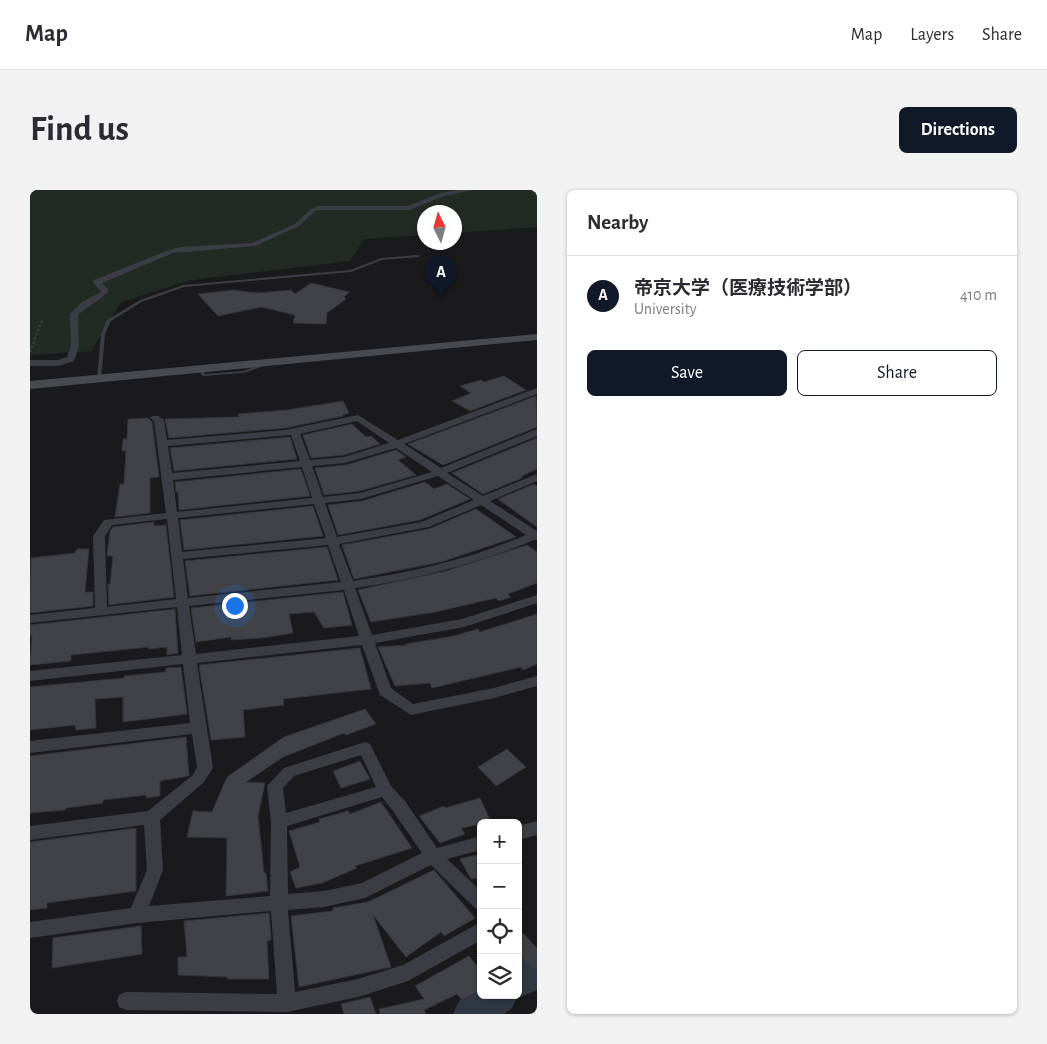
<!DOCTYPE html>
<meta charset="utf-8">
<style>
:root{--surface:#fff;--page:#f2f2f3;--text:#2b2b33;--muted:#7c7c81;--line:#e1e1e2;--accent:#111827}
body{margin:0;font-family:"Alegreya Sans","Noto Sans JP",sans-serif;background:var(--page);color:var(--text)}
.controls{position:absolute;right:15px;bottom:15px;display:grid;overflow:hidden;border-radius:8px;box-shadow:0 1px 4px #0004}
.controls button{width:45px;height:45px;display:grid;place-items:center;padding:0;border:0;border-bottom:1px solid var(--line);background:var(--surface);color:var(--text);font:25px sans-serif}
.compass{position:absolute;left:387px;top:15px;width:45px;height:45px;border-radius:50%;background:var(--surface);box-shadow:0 1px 4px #0004;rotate:354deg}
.you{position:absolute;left:204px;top:415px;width:18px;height:18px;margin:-12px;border:4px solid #fff;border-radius:50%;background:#1a73e8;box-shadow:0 0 0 8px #1a73e833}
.badge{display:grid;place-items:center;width:32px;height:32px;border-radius:50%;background:var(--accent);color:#fff;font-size:16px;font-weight:700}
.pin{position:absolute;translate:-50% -41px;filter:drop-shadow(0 1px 2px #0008)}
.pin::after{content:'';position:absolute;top:26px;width:18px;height:15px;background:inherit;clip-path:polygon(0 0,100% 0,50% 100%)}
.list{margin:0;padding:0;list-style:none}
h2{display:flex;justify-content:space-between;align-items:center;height:65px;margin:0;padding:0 20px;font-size:21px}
h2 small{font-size:16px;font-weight:400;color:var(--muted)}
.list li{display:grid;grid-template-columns:32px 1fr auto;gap:15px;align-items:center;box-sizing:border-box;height:80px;padding:0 20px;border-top:1px solid var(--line)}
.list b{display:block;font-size:19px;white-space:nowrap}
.list p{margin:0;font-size:16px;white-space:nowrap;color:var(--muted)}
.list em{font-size:16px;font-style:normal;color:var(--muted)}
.actions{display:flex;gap:10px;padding:15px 20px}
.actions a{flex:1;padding:11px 0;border:1px solid var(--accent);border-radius:8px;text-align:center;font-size:18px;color:var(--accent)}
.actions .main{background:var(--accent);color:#fff}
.icon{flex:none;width:28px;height:28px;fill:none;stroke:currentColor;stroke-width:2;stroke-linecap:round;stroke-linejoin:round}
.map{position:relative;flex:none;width:507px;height:824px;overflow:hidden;border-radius:8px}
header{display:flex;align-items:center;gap:30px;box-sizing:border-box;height:70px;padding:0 25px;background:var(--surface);border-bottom:1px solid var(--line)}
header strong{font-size:24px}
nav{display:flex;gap:28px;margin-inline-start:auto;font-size:18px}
.intro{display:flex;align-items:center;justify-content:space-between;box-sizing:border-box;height:120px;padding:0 30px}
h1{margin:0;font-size:35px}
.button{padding:12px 22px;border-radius:8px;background:var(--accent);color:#fff;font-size:18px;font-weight:700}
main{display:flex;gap:30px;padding:0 30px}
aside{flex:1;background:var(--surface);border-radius:8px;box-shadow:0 1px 4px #0004}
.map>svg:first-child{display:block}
</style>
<header>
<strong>Map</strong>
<nav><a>Map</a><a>Layers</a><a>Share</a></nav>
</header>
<div class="intro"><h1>Find us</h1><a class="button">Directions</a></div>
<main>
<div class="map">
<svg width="507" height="824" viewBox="0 0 507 824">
<rect width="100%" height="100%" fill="#1a1a1d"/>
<path fill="#212b24" d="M0,0H507V37L425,43L424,22H394V45L334,49L320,71L161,90L91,112L61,161L0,165Z"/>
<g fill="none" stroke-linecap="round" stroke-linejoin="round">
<path fill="#2e3742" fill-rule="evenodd" d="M507,762V800L486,809L482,818L474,824H423L429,811L451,796V805H488V771Z"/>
</g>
<path fill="#414247" stroke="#343439" d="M281,93L319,102L314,107L316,109L297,123L296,134L263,133L265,125L231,117L188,126L168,104L203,100L227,103L261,100L265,104Z
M474,186L496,200L440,221L422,211L441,203L430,196L451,190L454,192Z
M506,206L507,237L413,275L378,254Z
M313,211L319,223L312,225L313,226L255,238L139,248L135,229L209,227L208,224L257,220Z
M118,228L122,232L129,287L120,288V323L85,327L90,294H94L96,261H92L93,249H97L98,229Z
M322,234L336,247L341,246L350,254L314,265L281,268L273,245Z
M260,247L267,269L144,281L140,258Z
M507,248V279L496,284L491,287L492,288L453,304L422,283Z
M366,260L376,267L368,270L386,285L330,301L294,305L285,278L316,275Z
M271,279L280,306L149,320L148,302H146L145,292Z
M395,292L404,299L417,294L440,309L390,330L308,345L298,315L332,311Z
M504,294L507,296V337L468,309Z
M283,316L293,346L154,360L150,330Z
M446,319L486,347L411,372L324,389L312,355L399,339Z
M124,332V336L136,335L144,407L79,415L78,394H80L83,366H77L80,341L83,337Z
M497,355L507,362V393L478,404L481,407L469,411L466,408L405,422L341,432L328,400L416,381Z
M297,357L308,390L160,406L155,371Z
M47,359H59L55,402H63V416L0,423L1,368L45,363Z
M313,402L322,435L294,438L284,422L259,424L263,443L231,448L201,450V447L166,452L161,418Z
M145,419L148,463L137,465V457L119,459V457L41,465V471L0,475L2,445H0V435Z
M507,424V474L493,480L491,477L402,498L400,493L365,496L348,457L377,455L376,454L424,446L448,439L450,442Z
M330,458L341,499L253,509L254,515L213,520L215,547L181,550L169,475Z
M151,477L157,524L93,532V507L65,509L66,538L46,540L45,535L0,540V497L94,488V486L136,482V478Z
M335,519L346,534L316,545L314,543L253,567L216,592L235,593L228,626L234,683H236L238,701L196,706L197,648L157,647L163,621L182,622L197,587L254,547Z
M156,547L159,586L130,591V606L116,608V605L73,610V613L36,618L35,620L0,623V566Z
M477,559L496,577L466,596L448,577Z
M330,571L340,589L311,598L303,581Z
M450,608L461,632L431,638L435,644L410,653L389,626L414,616L415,618Z
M351,612L382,658L325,676L327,678L292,693L266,698L260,682L270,677L259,641L290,632L289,629L318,621L320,624Z
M106,638V701L17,713V718L0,720V652Z
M451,664V688L441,689L430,669Z
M404,680L445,728L414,746L411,742L376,767L343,725L361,777L269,797L261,726L303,721V718L338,712Z
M239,723L241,750L237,751L239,789H197V787L148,785V767H157L154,731Z
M111,736L112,764L22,778L23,748Z
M439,766L451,781V800L432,810L427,804L394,820L396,824H350L349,819L394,809L385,796Z
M340,807L346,824H314L311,814Z"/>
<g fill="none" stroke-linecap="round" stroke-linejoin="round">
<path stroke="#404249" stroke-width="2" stroke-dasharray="2 2.5" stroke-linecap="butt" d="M0,162L12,130"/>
<path fill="#3c3d44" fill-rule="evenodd" d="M388,65H389V67L352,70L321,82L154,97L112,112L81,131L75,144L71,189L69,190L67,189L71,144L77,130L110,110L153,95L320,80L351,68Z
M235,173L239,174L214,183L174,186H172L169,179L173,178L175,184L213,181Z"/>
<path fill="#3c3d44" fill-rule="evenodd" d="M428,0H443L414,6L379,20H290L285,21L269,36L225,56L143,63L72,93L79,100C75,108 56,117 48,125L49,156L44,171L29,176H0V170H28L37,167L41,156L40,124L52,112L71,102L63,92L64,90L139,60L151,57L222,53L265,34L281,19L289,16H378L411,3Z
M500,0H507V5Z
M507,198V204L374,254L411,278L507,239V246L417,283L453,306L507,284V291L460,311L507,341V350H504C446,374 387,389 325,398L342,445L432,429L507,405V413L434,437L345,453L361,498L383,514L464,498L507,486V496L464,508L381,525L350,505L332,455L167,473L183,578L173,593L130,630L133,680L119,716L240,706L241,632L237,596L254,578L335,552L340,554L361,596L375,611L407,658L451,646V660L417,669L451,701V721L445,718L401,675L335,708L294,717L258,720L265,802L328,789L373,775L451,732V750L378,791L328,807L257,822L96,820L89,817L87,811L89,805L96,802L247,804L241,721L107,733L0,748V732L101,718L117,680L114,635L0,650V636L118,621L163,585L167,577L162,544L0,563V551L160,533L153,474L0,491V481L152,465L147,417L0,433V425L65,418L63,346L74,330L136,323L124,231L120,228L122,226H128L134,230L137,250L255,240L328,225L368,250ZM327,231L359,253L314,267L280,270L270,244ZM261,245L270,271L142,283L138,256ZM366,258L402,282L330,303L293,307L282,276L315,273ZM272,277L282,308L147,322L143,290ZM408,286L444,310L391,332L307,347L295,313L331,309ZM284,314L296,348L152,362L148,328ZM451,315L496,345C440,369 383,382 323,391L309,354L399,337ZM137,329L146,409L77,417L75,346L82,335ZM298,355L311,392L158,408L153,369ZM314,400L329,446L166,464L159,416ZM331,565L346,597L256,623L253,598L264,586ZM352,607L363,621L392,663L332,693L294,701L258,704L257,636Z
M507,631V645L488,650V636Z
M488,742L494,744L507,758V780L501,777L488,763Z"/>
<path fill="#484a52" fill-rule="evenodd" d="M507,144V150L0,199V191Z"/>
</g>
</svg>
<div class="controls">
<button>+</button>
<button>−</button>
<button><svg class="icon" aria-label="locate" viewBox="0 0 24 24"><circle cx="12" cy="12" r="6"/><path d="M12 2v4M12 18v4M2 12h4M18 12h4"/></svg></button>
<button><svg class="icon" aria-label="layers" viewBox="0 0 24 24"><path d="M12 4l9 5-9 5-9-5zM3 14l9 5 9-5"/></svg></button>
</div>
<svg class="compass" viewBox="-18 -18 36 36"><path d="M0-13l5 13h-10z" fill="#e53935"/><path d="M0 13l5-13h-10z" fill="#7c7c81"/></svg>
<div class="you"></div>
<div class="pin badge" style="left:411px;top:107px">A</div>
</div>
<aside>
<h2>Nearby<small></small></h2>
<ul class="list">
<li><span class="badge">A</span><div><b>帝京大学（医療技術学部）</b><p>University</p></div><em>410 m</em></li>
</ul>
<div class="actions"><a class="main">Save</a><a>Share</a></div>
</aside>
</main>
